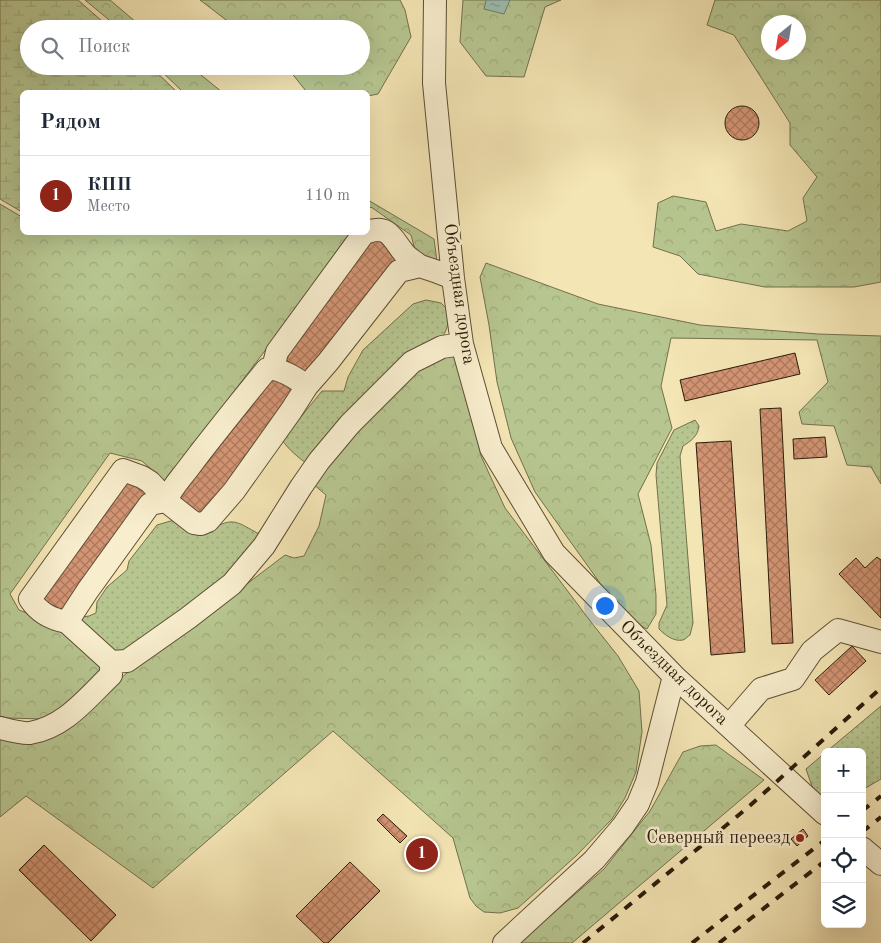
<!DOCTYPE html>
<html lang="ru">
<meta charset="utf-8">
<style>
:root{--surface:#fff;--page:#f2f2f3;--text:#1f2937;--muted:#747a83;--line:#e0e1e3;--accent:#8f2418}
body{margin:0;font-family:"Old Standard TT",serif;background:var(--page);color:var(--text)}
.controls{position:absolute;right:15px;bottom:15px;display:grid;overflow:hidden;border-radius:8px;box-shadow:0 5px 20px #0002}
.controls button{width:45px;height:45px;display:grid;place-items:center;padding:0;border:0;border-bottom:1px solid var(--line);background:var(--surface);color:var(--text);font:25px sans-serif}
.compass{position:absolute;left:761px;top:15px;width:45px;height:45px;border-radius:50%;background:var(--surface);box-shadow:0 5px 20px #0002;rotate:210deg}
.you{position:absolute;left:604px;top:605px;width:18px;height:18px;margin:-12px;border:4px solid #fff;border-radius:50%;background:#1a73e8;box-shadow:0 0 0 8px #1a73e833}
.badge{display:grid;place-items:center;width:32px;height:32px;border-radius:50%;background:var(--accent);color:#fff;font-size:16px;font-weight:700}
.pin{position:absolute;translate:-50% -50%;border:2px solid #fff;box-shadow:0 1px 5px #0006}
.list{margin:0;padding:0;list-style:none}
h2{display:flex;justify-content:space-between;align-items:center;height:65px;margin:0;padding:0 20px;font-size:21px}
h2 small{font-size:16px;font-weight:400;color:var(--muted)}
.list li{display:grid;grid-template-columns:32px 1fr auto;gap:15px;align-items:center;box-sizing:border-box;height:80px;padding:0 20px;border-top:1px solid var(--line)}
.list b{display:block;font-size:19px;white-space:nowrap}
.list p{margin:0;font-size:16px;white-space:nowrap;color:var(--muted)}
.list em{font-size:16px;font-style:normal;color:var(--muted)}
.icon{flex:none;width:28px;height:28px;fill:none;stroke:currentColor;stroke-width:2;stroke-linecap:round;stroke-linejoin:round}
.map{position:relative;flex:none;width:881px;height:943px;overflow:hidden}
.search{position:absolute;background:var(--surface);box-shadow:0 5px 20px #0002;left:20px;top:20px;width:350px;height:55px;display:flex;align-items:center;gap:12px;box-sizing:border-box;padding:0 18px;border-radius:28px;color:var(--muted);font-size:19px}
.panel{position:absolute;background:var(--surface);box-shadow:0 5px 20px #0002;left:20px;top:90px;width:350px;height:145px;border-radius:8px}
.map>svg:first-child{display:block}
</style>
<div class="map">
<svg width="881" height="943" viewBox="0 0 881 943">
<defs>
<pattern id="grass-dots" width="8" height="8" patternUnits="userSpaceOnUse" patternTransform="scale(1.25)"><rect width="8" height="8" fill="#b7c690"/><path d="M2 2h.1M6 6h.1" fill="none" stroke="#9eaa7b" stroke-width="1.8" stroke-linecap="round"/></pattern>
<pattern id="forest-crowns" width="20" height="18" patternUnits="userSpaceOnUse" patternTransform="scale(1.25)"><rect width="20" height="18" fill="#b7c690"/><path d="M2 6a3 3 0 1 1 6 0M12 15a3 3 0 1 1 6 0" fill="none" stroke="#9eaa7b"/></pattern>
<pattern id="wetland-marsh" width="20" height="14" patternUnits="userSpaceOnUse" patternTransform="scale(1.25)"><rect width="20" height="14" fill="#b7c690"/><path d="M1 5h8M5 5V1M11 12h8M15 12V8" fill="none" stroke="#9eaa7b"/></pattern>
<pattern id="water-ripples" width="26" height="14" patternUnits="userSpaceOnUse" patternTransform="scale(1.25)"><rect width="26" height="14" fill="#9cbeb2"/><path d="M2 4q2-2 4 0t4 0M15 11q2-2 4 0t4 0" fill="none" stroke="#7f9a8f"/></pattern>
<pattern id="building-cross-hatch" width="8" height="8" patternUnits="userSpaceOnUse" patternTransform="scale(1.25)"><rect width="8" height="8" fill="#d39473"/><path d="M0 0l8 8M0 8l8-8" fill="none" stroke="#ab785d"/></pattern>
</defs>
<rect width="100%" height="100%" fill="#f4e5b4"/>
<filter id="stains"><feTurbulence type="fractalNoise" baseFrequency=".004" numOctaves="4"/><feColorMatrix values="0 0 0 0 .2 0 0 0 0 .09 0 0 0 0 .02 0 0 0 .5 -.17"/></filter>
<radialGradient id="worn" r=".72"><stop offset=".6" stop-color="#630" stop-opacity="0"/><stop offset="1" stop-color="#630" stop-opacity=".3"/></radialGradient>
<path fill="url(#grass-dots)" stroke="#72704d" d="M426,300L441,303L449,311C449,323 447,331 440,341L307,464C298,457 289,450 282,440L322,391H344L348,377L363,350L413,304Z
M695,420L699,426C698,436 691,441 683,446L680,456L693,623L690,635C688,636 686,639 683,640C674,642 665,635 659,629V623L667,605L656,475L657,463L674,430Z
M174,520L211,530C233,516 237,522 259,534L260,540L224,578L123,653H113L81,623L82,617L89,616L96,613L97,602L107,587L127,570L129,561L157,525Z
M881,706V779L862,790V752H826Z
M825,753V796H821L813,789L806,769Z"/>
<path fill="url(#forest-crowns)" stroke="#72704d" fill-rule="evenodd" d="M85,0H110L144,29H118L108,19Z
M200,0H400L405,10L411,37L378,94L368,96V92H312L306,91L286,66H361V29H238Z
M463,0H561L545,7L524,77L486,76L460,42Z
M715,0H881V282L854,287H765L698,274L680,256L653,247L658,203L673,196L706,202L716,231L741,224L788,231L807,221L803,198L817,177L790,145V123L734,35L707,25ZM768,22H798V52H768Z
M156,66H190L222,92H183Z
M368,200L434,239L437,261L424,259L415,250L411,235L371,207L368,210Z
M0,204L22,217V232L350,233L264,352L165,482L142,461L110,453L10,594L19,610L44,620L62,631L104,665L80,694L60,709L43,719L8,718L0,716Z
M486,263L598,304L700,325L818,334L881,336V484L871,467L847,465L834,426L802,424L799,412L828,382L817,340L671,338L661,386L672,428L638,494L651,545L656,595V614L647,629L630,620L612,600L535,492L511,438L497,382L489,325L480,277Z
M446,355L457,357L468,398L481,456L505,508L591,622L618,656L639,691L642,732L636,772L625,798L612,819L576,856L518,908L500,913L484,912L476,906L470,898L453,838L333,731L153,888L26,796L0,817V739L114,684L133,668L198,621L285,555L294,558L304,556L319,526L326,495L313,484L327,464L412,373Z
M716,745L764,780L572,943H519L604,869L650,811L683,752L700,746Z"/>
<path fill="url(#wetland-marsh)" stroke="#72704d" d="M0,0H78L111,29H29V66H150L177,92H22V212L0,199Z"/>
<path fill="url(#water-ripples)" stroke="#6f7d6f" d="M486,0H510L504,14L484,9Z"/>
<path fill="url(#building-cross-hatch)" stroke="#2c1b0a" d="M725 123a17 17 0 1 1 34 0a17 17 0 1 1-34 0Z
M373,234L400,254L307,376L281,356Z
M795,353L800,374L685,401L680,380Z
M270,371L296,391L199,519L172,499Z
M781,408L793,643L772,644L760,409Z
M825,437L827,457L794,459L793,439Z
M731,441L745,652L711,655L696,443Z
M127,475L150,491L61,615L38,599Z
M877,557L881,560V618L839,574L856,558L865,568Z
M852,646L866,661L829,695L815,680Z
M383,814L407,836L400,843L377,820Z
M803,829L808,836L797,846L791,839Z
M425,843L433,851L419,865L411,858Z
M44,845L116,915L91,941L19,870Z
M350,862L380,891L328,943H324L296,916Z"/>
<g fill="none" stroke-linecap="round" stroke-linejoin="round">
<defs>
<path id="minor" d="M435,0L434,83L453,278L462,344L491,448L554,553L674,676L825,814
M368,232C389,224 393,240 404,253C408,258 415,262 420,266
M453,278L435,271L420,266L399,271L328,362L307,386C297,379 279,367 267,369C241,401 215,433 190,466C182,477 171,488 166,501L150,504L88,590L67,622L111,662L127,661L188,618L232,584L264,546L301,487L319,461L350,424L412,362L442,347L462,344
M273,368L277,352L364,233L366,232
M67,622C51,619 39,613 30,599L123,470L142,477L150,482L171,505L194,523L201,524L208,521L234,491L291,411L307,386
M729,726L761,689L793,679L812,651L838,630L881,642
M0,728C8,730 23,734 30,733C65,727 87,698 111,675V662
M862,848L881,864
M504,943L594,860L623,826L638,804L647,782L674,676"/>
</defs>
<use href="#minor" stroke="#5e4e34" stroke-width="24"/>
<use href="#minor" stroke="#f8eece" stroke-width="22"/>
<path stroke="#2c1b0a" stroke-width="4" stroke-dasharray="9 9" stroke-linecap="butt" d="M862,811L881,796
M862,832L881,817
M583,943L746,809L881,688
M692,943L825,840
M719,943L825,861"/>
</g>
<circle fill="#8f2418" stroke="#f8eece" stroke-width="2" cx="800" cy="838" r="5"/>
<g text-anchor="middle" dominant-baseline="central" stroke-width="5" stroke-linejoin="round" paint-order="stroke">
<g font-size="18" fill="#2c1b0a" stroke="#f8eece">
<text transform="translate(459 294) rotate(82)">Объездная дорога</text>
<text transform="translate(674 673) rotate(44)">Объездная дорога</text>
</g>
<g font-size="18" fill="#2c1b0a" stroke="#f8eece" text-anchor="end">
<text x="790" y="838">Северный переезд</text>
</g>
</g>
<rect width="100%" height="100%" filter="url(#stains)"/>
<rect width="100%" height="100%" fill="url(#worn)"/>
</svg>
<div class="controls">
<button>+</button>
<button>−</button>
<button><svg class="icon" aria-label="locate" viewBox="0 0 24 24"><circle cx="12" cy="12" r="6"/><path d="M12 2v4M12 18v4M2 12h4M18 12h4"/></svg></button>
<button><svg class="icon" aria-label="layers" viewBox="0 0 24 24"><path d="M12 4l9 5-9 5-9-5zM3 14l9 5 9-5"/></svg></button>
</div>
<svg class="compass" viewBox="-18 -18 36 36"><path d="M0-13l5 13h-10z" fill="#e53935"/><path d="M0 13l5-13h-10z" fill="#747a83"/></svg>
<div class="you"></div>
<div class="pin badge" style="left:422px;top:854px">1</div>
<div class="search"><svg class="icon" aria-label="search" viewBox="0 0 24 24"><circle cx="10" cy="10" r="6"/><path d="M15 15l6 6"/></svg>Поиск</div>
<section class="panel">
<h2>Рядом<small></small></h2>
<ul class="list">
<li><span class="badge">1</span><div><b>КПП</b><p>Место</p></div><em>110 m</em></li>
</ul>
</section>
</div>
